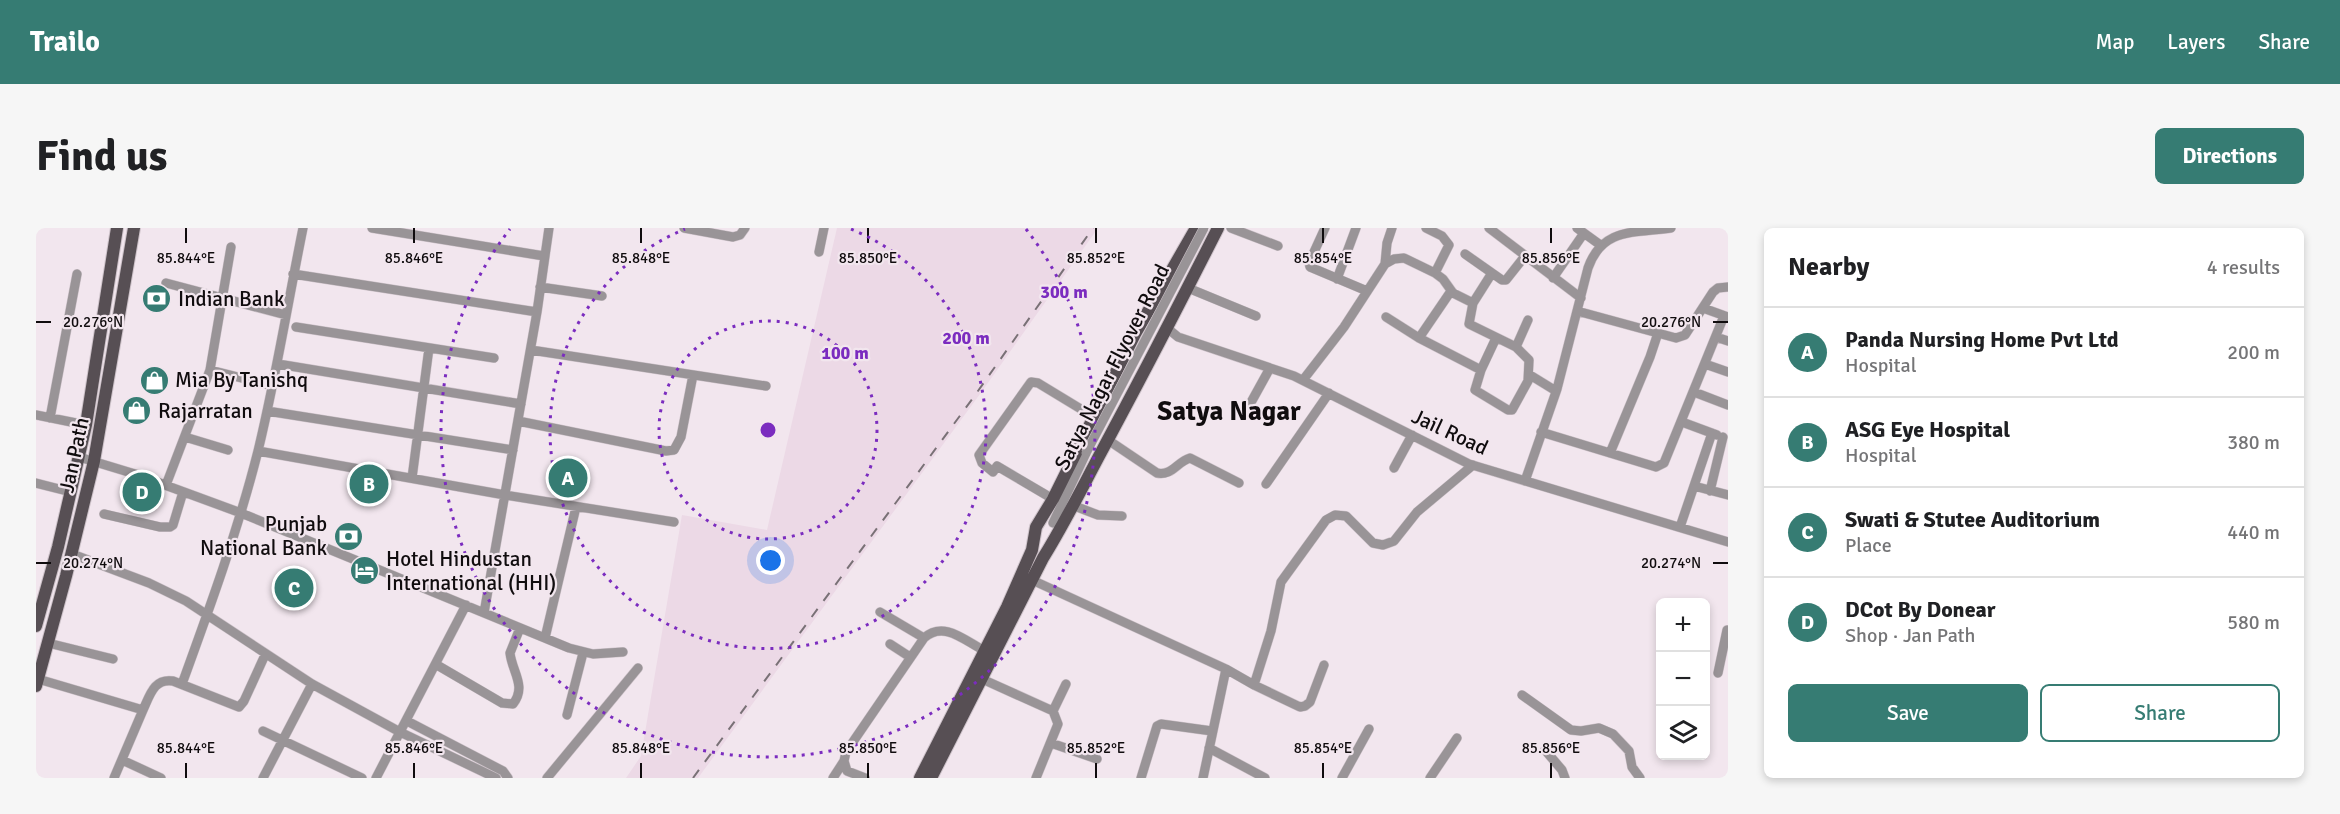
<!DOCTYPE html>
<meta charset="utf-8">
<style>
:root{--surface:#fff;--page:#f6f6f6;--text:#202124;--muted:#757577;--line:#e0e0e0;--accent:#367c73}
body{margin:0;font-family:Signika,sans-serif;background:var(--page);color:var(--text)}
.controls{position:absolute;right:18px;bottom:18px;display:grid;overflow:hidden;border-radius:9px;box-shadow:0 3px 9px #0003}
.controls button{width:54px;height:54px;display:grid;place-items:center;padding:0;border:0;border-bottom:2px solid var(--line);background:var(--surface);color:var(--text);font:30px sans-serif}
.you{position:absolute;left:735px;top:333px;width:21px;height:21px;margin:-15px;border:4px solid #fff;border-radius:50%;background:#1a73e8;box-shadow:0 0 0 9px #1a73e833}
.badge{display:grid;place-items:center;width:39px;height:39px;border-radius:50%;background:var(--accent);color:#fff;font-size:20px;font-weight:700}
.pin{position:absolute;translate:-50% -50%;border:3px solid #fff;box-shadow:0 2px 6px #0006}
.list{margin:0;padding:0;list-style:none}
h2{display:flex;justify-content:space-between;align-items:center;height:78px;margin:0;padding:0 24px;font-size:26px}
h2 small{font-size:20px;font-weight:400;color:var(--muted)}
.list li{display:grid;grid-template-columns:39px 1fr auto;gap:18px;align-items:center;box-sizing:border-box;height:90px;padding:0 24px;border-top:2px solid var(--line)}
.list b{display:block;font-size:22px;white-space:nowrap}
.list p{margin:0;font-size:20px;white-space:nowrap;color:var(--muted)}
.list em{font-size:20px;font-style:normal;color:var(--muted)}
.actions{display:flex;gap:12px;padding:18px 24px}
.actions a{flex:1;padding:14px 0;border:2px solid var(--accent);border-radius:9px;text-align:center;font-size:21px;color:var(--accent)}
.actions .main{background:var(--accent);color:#fff}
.icon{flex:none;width:33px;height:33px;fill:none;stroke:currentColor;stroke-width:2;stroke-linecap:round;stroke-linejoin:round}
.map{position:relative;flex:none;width:1692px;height:550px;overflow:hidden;border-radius:9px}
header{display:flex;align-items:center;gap:36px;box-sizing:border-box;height:84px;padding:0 30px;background:var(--accent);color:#fff}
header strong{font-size:28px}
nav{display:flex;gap:33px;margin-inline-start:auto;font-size:21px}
.intro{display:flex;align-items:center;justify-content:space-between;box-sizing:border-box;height:144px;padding:0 36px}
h1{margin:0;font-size:42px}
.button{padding:15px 27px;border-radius:9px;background:var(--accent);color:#fff;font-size:21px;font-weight:700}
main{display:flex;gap:36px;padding:0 36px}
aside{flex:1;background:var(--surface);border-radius:9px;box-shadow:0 3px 9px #0003}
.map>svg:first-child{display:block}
</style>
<header>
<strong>Trailo</strong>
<nav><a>Map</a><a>Layers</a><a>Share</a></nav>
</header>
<div class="intro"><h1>Find us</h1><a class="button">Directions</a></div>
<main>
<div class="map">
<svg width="1692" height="550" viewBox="0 0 1692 550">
<rect width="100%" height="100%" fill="#f2e6ee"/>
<path fill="#ecd9e6" d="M801,0H1062L944,166L662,550H590L605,528L646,287L731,302Z"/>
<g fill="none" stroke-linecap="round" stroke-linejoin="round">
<defs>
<path id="minor" d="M336,0L508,28
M648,0L697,9L704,7L709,0
M1195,0L1242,18
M1289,0L1273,35L1274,39L1331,63
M1390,0L1406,8L1413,17L1399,45
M1453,0L1545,70
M1541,0L1563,16
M783,24L788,0
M1429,26L1466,52H1470L1489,28
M1349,36L1351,15L1356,0
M257,46L501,84
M1517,50L1548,5
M1301,51L1320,0
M130,55L250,87
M504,59L566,68
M1152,60L1220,88
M1415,63L1383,110L1445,142
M1437,75L1433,96L1480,119
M1667,80L1692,89
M1541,83L1640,110L1649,107L1677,64L1682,60L1692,59
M1350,89L1383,110
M260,99L458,130
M1131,100L1142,109L1258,148L1433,236L1692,314
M1680,109L1692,113
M1460,110L1445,142L1439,162L1472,182H1476L1492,153L1493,132L1480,119L1492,92
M495,122L730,158
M242,136L485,176
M1669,136L1692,144
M174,142L237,158
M1494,147L1520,163
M1267,152L1308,99L1349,36L1358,31L1368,30L1399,45L1407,51L1417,65L1437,75L1456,45
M1658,164L1692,177
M1213,178L1234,140
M231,183L477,222
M0,187L50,197
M14,190L41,46
M482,193L630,223L638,222L645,209L657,147
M1646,194L1681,207
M1505,204L1620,239L1628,235L1688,88
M149,209L192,222
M1072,212L1121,245C1136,248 1141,234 1154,230L1203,255
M222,223L469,267L638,294
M1574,225L1614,129L1622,105
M43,229L99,246L205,285L533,420L557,426L587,424
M1358,240L1376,207
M376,250L393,120
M1489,253L1521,161L1552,40C1566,0 1597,5 1635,0
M0,255L35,264
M1230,256L1293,165
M130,257L174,142L195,19
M1658,258L1692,267
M1674,263L1687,209
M1017,271L961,238L957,244L946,235L943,227L995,154L1002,155L1058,189
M1036,277L1062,287L1086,288
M68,286L124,299H134L137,297L147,264
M1017,295L1050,225
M1644,299L1676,205
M36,326L113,355L150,373L276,456L364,504L460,550
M996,352L1190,441L1167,550
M844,384L888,410
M448,385L501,84L513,0
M509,410L540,279
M12,415L77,431
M854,416L874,429
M401,437L466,475L477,476C491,458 476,444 474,425L484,400
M1190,441L1218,457L1235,403L1245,354L1290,292L1299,287L1310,288L1337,315L1347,317L1358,313L1381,284L1437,237
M1682,445L1691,402
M2,451L107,482L78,550
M946,451L1017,483L1030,456
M146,456C174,379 202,302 222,223C240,149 252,74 267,0
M1218,457L1264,479L1269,478L1274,474L1288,437
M1486,467L1535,502L1545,503L1563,500L1577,506L1593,523L1596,539L1604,550
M107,482C114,467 118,450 137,453L203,479L208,473L229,427
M531,487L547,425
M371,493L467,543L472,550
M227,503L326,550
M1015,515L1061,531
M1173,520L1229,550
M1509,522L1526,542L1529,550
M86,532L125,550
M227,550L276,456
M340,550L430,377
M511,550L602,440
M797,550L808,533
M829,550L811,543L808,533L810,524L888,410C908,392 929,413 949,423
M1000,550L1022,496L1017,483
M1105,550L1121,498L1125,496L1176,503
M1306,550L1333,501
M1394,550L1421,510"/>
<path id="major" d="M0,398L22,319L50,197L81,0
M0,458L30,348L58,233L98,0
M884,550L971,379L996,322L1000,299L1017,271L1099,106L1160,0
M895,550L1007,330C1027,298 1044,264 1062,230C1103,154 1143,77 1182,0"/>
</defs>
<use href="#minor" stroke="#cec3ca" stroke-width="10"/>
<use href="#major" stroke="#cec3ca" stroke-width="14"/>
<use href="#minor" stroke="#999497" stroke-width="9"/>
<use href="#major" stroke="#574f54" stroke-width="12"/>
<path stroke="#797176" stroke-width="2" stroke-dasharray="10 10" stroke-linecap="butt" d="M657,550L937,170L1057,0"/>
<defs>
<path id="minor-bridge" d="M1050,225L1168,0"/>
</defs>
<use href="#minor-bridge" stroke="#cec3ca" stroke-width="10" stroke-linecap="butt"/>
<use href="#minor-bridge" stroke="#999497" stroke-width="9"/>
</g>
<path fill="none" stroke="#100c0e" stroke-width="2" d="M150,0V15M378,0V15M605,0V15M832,0V15M1060,0V15M1287,0V15M1515,0V15M0,94H15M1677,94H1692M0,335H15M1677,335H1692M150,535V550M378,535V550M605,535V550M832,535V550M1060,535V550M1287,535V550M1515,535V550"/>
<g fill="none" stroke="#7b2cbf" stroke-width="3" stroke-dasharray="3 6">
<circle cx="732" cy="202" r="109"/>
<path d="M815 1A218 218 0 1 1 649 1"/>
<path d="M990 1A327 327 0 1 1 474 1"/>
</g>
<defs>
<symbol id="bank-disc" viewBox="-11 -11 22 22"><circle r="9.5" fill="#367c73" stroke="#f2e6ee"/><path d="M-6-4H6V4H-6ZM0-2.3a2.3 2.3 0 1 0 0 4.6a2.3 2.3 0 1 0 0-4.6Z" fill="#fff"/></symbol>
<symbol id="shop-disc" viewBox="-11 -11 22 22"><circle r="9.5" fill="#367c73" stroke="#f2e6ee"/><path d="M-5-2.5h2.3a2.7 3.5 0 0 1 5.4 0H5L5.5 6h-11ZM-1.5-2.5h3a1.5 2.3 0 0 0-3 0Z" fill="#fff"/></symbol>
<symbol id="hotel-disc" viewBox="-11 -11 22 22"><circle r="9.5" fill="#367c73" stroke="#f2e6ee"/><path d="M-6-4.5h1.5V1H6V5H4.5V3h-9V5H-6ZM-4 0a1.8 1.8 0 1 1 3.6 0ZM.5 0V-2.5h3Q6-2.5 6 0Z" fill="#fff"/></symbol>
</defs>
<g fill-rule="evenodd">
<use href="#bank-disc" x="104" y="54" width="33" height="33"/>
<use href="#shop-disc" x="102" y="136" width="33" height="33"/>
<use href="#shop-disc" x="84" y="166" width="33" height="33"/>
<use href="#bank-disc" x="296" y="292" width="33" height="33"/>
<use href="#hotel-disc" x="312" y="326" width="33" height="33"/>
</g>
<g text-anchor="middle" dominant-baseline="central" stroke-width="4.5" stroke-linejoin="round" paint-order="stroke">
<g font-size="21" fill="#100c0e" stroke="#f2e6ee" text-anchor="start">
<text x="142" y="71">Indian Bank</text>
<text x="139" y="152">Mia By Tanishq</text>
<text x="122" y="183">Rajarratan</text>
<text x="291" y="296" text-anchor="end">Punjab<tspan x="291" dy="24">National Bank</tspan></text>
<text x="350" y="331">Hotel Hindustan<tspan x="350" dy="24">International (HHI)</tspan></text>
</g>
<g font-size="21" fill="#100c0e" stroke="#f2e6ee">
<text transform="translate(1076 139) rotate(-63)">Satya Nagar Flyover Road</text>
<text transform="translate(1414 204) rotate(25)">Jail Road</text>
<text transform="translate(38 227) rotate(-78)">Jan Path</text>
</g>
<g font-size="27" font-weight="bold" fill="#100c0e" stroke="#f2e6ee">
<text x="1193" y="183">Satya Nagar</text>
</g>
</g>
<g font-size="15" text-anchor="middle" fill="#100c0e" stroke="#f2e6ee" stroke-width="4.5" stroke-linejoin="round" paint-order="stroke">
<text x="150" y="35">85.844°E</text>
<text x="378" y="35">85.846°E</text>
<text x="605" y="35">85.848°E</text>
<text x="832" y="35">85.850°E</text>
<text x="1060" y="35">85.852°E</text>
<text x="1287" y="35">85.854°E</text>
<text x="1515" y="35">85.856°E</text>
<text x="57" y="99">20.276°N</text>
<text x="1635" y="99">20.276°N</text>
<text x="57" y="340">20.274°N</text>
<text x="1635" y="340">20.274°N</text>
<text x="150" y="525">85.844°E</text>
<text x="378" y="525">85.846°E</text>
<text x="605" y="525">85.848°E</text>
<text x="832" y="525">85.850°E</text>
<text x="1060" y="525">85.852°E</text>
<text x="1287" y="525">85.854°E</text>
<text x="1515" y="525">85.856°E</text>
</g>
<circle cx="732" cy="202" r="9" fill="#7b2cbf" stroke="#f2e6ee" stroke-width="3"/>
<g font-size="18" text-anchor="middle" font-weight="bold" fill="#7b2cbf" stroke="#f2e6ee" stroke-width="4.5" stroke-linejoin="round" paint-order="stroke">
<text x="1028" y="70">300 m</text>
<text x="930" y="116">200 m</text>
<text x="809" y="131">100 m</text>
</g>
</svg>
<div class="controls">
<button>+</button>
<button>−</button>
<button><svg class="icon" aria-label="layers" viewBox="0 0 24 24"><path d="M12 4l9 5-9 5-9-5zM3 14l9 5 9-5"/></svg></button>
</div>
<div class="you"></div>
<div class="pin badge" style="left:532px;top:250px">A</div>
<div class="pin badge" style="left:333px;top:256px">B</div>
<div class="pin badge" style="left:258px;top:360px">C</div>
<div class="pin badge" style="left:106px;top:264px">D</div>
</div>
<aside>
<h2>Nearby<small>4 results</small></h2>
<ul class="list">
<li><span class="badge">A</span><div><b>Panda Nursing Home Pvt Ltd</b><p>Hospital</p></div><em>200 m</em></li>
<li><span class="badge">B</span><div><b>ASG Eye Hospital</b><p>Hospital</p></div><em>380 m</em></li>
<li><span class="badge">C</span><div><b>Swati &amp; Stutee Auditorium</b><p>Place</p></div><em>440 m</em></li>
<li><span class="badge">D</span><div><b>DCot By Donear</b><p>Shop · Jan Path</p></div><em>580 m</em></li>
</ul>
<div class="actions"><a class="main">Save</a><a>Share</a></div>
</aside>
</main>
